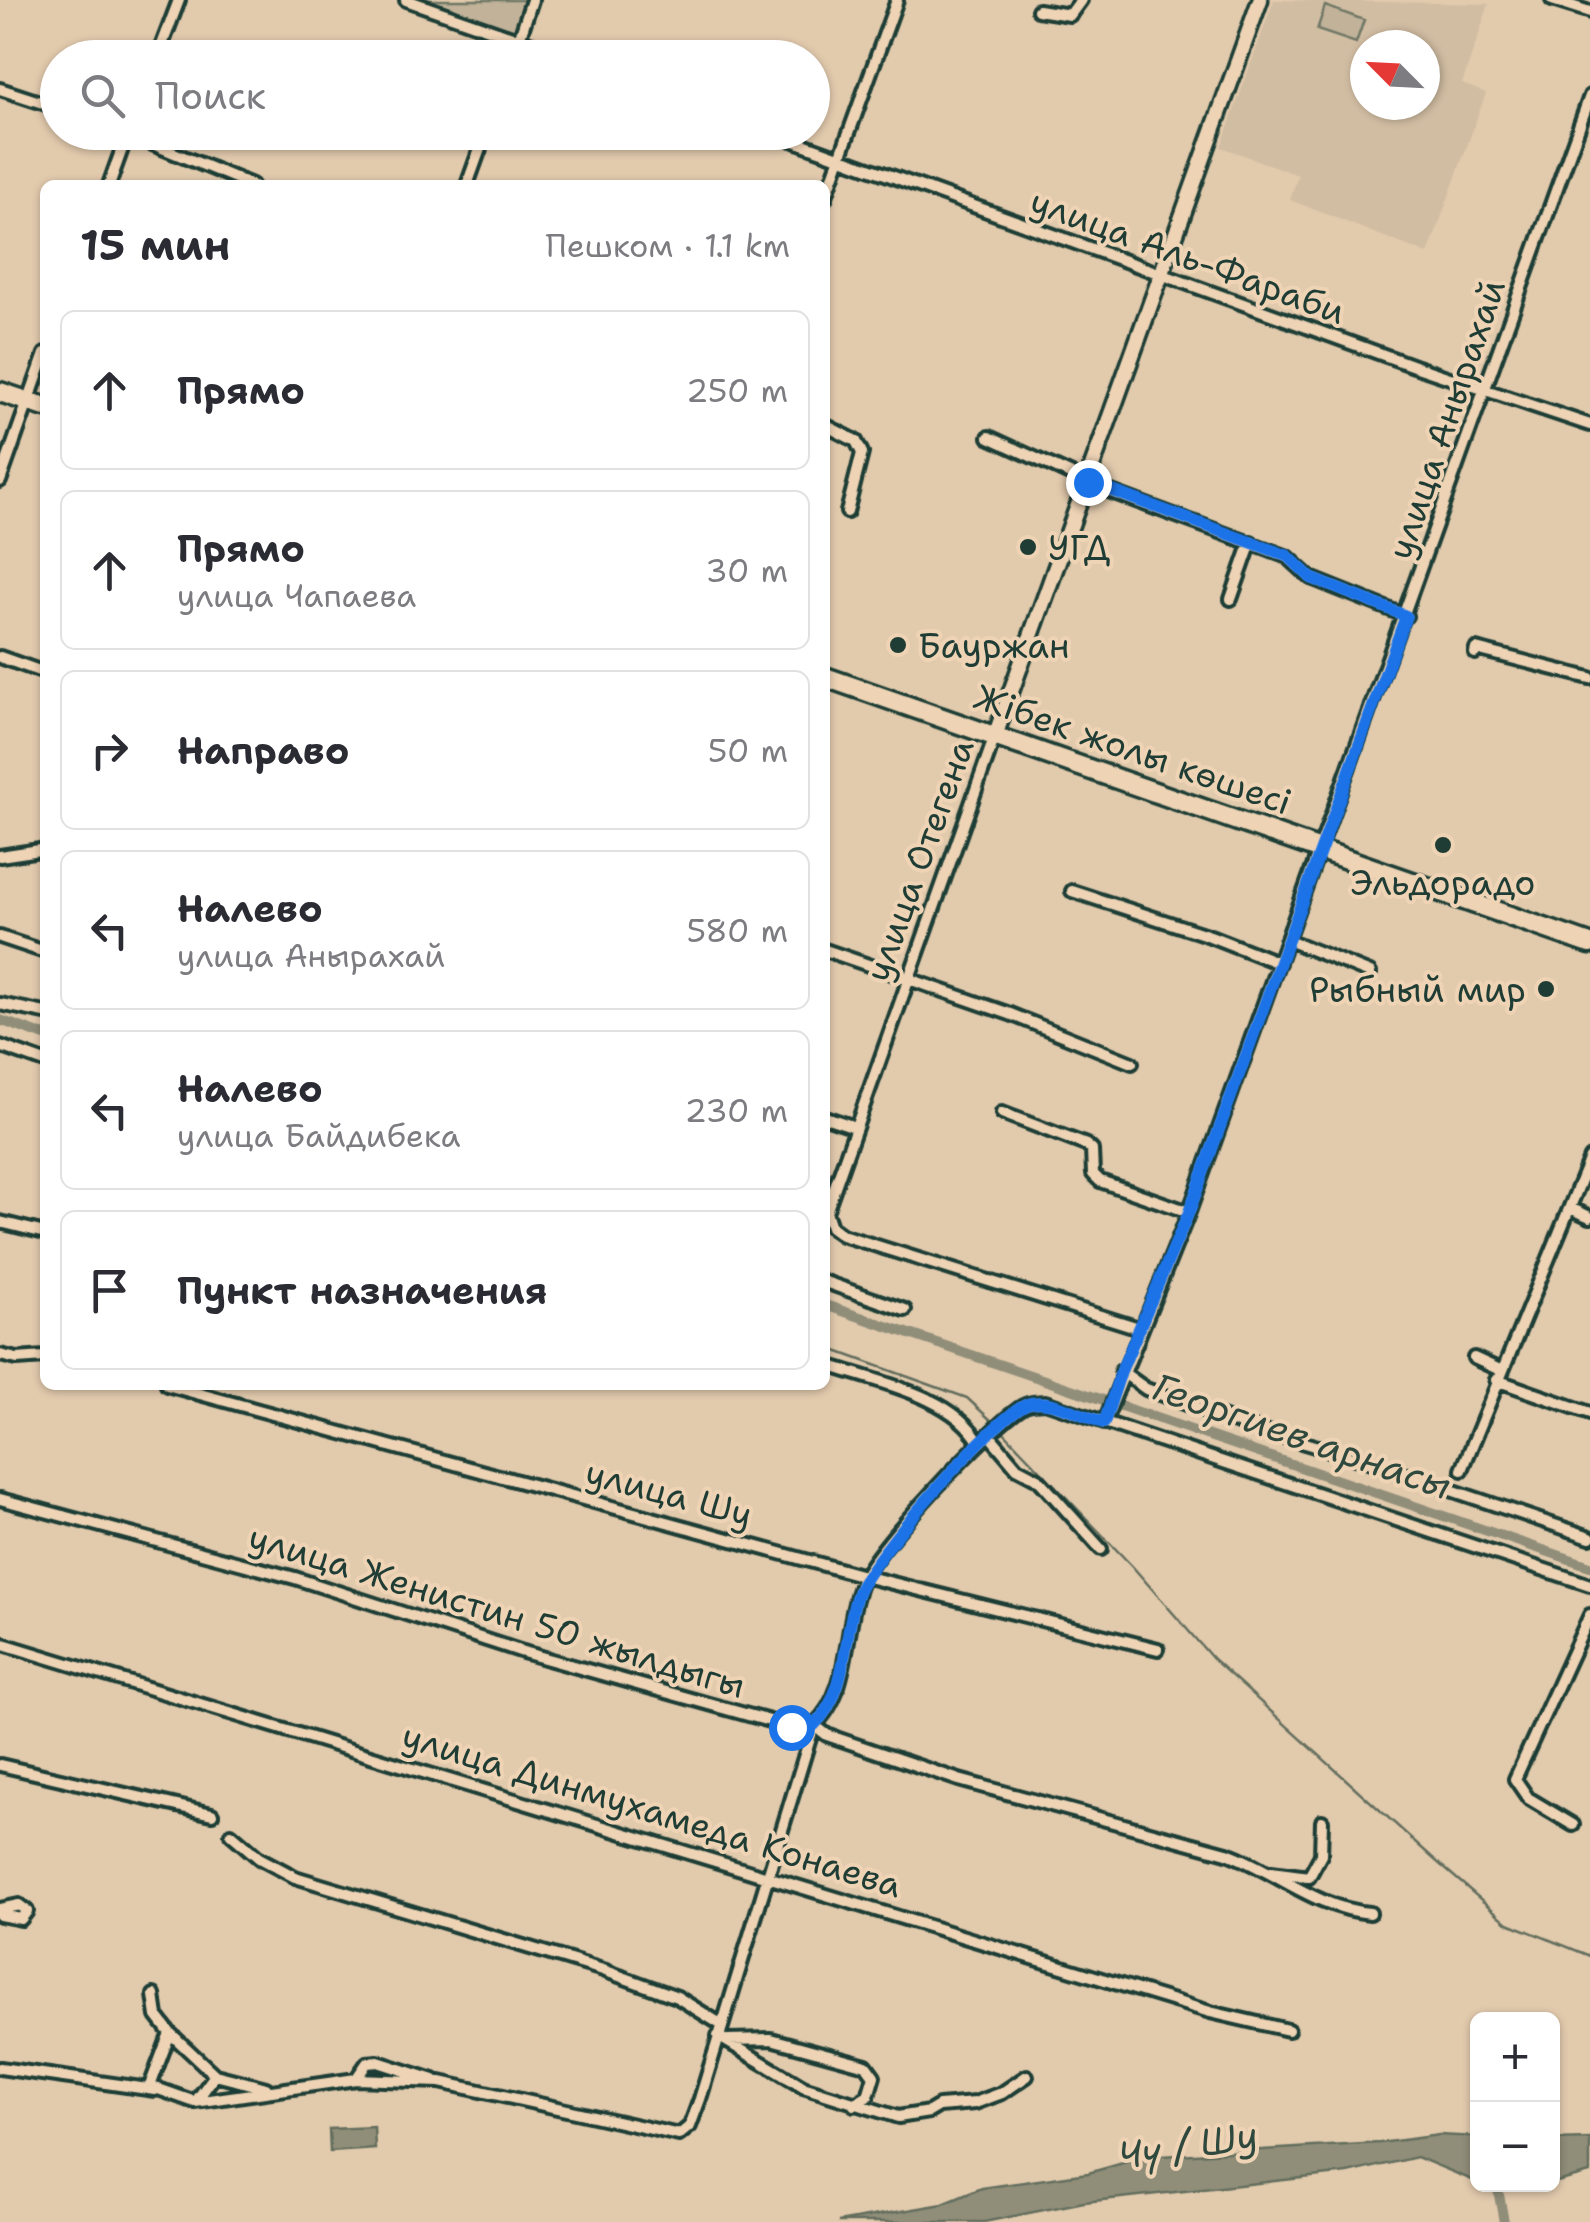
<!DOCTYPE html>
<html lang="ru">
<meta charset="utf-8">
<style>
:root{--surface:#fff;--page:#f2f2f3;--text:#2b2b33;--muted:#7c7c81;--line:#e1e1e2}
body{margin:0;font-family:"Shantell Sans",sans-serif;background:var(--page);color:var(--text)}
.controls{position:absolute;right:30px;bottom:30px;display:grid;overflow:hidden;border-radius:15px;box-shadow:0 2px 8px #0004}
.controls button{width:90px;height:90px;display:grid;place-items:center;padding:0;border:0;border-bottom:2px solid var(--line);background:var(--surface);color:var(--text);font:50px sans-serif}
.compass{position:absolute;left:1350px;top:30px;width:90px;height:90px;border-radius:50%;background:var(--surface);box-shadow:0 2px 8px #0004;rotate:294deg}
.stop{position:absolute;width:30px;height:30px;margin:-22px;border:8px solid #1a73e8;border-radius:50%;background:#fff}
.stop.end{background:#1a73e8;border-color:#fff;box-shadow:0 2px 10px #0008}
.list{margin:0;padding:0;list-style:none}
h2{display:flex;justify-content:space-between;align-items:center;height:130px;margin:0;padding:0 40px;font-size:42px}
h2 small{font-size:32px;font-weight:400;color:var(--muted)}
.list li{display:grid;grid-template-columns:65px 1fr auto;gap:30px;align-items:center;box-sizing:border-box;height:160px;margin:0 20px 20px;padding:0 20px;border:2px solid var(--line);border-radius:15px}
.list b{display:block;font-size:38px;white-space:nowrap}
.list p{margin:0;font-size:32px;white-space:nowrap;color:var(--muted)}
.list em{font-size:32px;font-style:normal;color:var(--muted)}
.icon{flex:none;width:55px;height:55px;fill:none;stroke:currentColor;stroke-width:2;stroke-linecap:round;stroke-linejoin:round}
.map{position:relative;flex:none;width:1590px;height:2222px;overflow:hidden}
.search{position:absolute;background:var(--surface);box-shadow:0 2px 8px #0004;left:40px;top:40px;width:790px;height:110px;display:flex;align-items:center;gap:25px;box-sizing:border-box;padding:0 35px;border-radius:55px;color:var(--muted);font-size:38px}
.panel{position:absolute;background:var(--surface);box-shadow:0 2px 8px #0004;left:40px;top:180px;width:790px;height:1210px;border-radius:15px}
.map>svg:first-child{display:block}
</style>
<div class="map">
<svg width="1590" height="2222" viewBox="0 0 1590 2222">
<rect width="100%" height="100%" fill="#e2caad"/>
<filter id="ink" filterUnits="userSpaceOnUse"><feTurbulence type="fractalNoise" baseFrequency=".01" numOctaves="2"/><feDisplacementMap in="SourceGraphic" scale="20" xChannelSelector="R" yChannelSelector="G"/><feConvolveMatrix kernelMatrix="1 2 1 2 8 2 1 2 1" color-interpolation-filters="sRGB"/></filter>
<g filter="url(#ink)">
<path fill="#d1bda2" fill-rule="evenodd" d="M1274,0L1489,4L1462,84L1486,93L1428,254L1290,200L1298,175L1221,147ZM1365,45H1425V105H1365Z"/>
<path fill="#c1b299" stroke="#707866" stroke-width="2.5" d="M420,0H528L515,34Z
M1325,6L1364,20L1356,43L1317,30Z"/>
<path fill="#908e79" stroke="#636e5d" stroke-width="2.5" d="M374,2127L375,2149L330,2152L329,2129Z
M1439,2135L1477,2137V2182L1417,2157L1348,2173L1084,2202L984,2222H838L943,2204L982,2188L1088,2173L1144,2157L1380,2143Z
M1590,2139V2173L1553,2183V2140Z"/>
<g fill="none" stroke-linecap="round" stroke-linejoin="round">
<path stroke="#636e5d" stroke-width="2.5" d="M825,1347L967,1398L994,1423
M1000,1428L1132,1566L1213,1659L1435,1860L1508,1923L1590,1956"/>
<path stroke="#908e79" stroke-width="10" d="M0,1020L45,1036
M825,1305L1590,1566
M1497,2184L1504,2222"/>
<defs>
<path id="street" d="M406,0L572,58
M1552,0L1590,12
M1038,10L1070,15L1081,0
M157,58L179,0
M513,58L532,0
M0,89L58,108
M123,132L252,185
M770,132L1414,366L1590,425
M109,185L128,132
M467,185L486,132
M825,199L897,0
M825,425L856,441L862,453L847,512
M989,437L1098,487L1288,557L1311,578L1406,616
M0,481L45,354
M1231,599L1251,542
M1475,653L1476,649L1590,678
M0,657L45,673
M0,856L40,850
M1072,891L1210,936L1279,963
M0,937L45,952
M1288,940L1370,973
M825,950L1010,1014L1132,1063
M0,1004L45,1013
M0,1046L45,1062
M1002,1113L1086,1145L1092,1150L1093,1174L1100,1181L1189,1212
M825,1117L855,1127
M1570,1208L1590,1217
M826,1212L995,736
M826,1212L831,1227L842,1235L1139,1328
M0,1222L45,1233
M825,1282L905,1310
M0,1355L17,1359L45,1357
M1474,1358L1500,1370
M825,1364C873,1381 953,1395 979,1442
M1121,1371L1146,1389L1244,1425L1368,1462L1590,1537
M1496,1380L1590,1413
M167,1385L864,1576L1158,1649
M1104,1423L1189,1212L1590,96
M990,1436L1017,1468L1038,1479L1101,1549
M1462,1470L1590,1158
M0,1499L295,1578L523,1652L791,1727L814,1725L827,1735L959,1780L1227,1853C1276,1871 1315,1908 1370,1913
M0,1643L1210,2012L1288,2030
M0,1765L212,1814
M1573,1825L1528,1798L1515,1779L1590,1615
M231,1834L259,1858L295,1877L603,1970L677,1997L722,2025
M1271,1872L1309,1877L1321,1855L1322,1821
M0,1909L19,1905L27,1911L21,1919L0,1915
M154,1995L157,2016L170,2033L150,2086L195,2102L356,2079L440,2082L679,2135L690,2126L700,2099L814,1725C852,1691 843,1626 862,1581C878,1546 989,1427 1023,1406C1030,1402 1036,1403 1045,1402L1590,1585
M170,2033L215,2075L266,2088
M718,2036L803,2087L898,2117L929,2112L939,2106L975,2103L1002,2093L1027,2076
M728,2040L771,2039L866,2065L874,2076L868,2096L854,2105
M0,2068L155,2090
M356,2079L367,2063L378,2062L434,2080
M196,2101L215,2075"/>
<path id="secondary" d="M995,736L1260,0"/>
<path id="highway" d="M0,392L45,407
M825,677L1590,944"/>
</defs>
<use href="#street" stroke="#1f3d34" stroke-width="18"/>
<use href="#secondary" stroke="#1f3d34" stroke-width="21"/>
<use href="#highway" stroke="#1f3d34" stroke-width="25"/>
<use href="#street" stroke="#eed3b5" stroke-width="10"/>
<use href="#secondary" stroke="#eed3b5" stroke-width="14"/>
<use href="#highway" stroke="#eed3b5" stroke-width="18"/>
</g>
</g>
<g fill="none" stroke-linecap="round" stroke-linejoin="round" filter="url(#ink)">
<path stroke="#1a73e8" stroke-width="12" d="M791,1727L814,1725C848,1694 843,1637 857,1595C868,1562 998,1411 1030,1403C1052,1398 1083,1416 1104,1423L1121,1371L1189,1212L1406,616L1311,578L1288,556L1088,482"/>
</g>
<g fill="#1f3d34" stroke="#eed3b5" stroke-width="4">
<circle cx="1028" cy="547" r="10"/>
<circle cx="898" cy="645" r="10"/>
<circle cx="1443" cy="845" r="10"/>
<circle cx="1546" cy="989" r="10"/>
</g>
<g text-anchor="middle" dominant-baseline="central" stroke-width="8" stroke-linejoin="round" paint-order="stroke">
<g font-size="35" fill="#1f3d34" stroke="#eed3b5">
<text transform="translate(1188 256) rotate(20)">улица Аль-Фараби</text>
<text transform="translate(1446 419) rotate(-71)">улица Анырахай</text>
<text transform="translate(1133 749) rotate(19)">Жібек жолы көшесі</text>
<text transform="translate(919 860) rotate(-70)">улица Отегена</text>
<text transform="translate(669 1493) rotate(15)">улица Шу</text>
<text transform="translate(497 1611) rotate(17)">улица Женистин 50 жылдыгы</text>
<text transform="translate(652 1810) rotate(17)">улица Динмухамеда Конаева</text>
</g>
<g font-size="35" fill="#1f3d34" stroke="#eed3b5" text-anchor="start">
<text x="1048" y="547">УГД</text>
<text x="918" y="645">Бауржан</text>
<text x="1443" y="882" text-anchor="middle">Эльдорадо</text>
<text x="1526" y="989" text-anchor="end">Рыбный мир</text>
</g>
<g font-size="38" font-style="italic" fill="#30493e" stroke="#eed3b5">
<text transform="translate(1302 1436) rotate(19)">Георгиев арнасы</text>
<text transform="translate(1188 2145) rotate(-9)">Чү / Шу</text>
</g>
</g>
</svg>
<div class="controls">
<button>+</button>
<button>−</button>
</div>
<svg class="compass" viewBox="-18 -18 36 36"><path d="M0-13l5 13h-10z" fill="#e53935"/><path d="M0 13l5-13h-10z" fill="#7c7c81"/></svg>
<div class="stop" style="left:791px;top:1727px"></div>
<div class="stop end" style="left:1088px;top:482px"></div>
<div class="search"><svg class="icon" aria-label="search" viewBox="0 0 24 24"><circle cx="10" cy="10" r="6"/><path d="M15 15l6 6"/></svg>Поиск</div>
<section class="panel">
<h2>15 мин<small>Пешком · 1.1 km</small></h2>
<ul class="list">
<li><svg class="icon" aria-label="ahead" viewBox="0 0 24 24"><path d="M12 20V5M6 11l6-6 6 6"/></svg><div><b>Прямо</b></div><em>250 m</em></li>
<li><svg class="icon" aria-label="ahead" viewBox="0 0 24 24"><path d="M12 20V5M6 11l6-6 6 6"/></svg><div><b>Прямо</b><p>улица Чапаева</p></div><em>30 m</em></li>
<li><svg class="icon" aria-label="right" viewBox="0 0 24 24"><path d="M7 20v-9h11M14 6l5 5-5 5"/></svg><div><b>Направо</b></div><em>50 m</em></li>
<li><svg class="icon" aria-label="left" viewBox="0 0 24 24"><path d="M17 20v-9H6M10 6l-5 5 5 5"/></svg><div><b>Налево</b><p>улица Анырахай</p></div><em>580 m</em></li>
<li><svg class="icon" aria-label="left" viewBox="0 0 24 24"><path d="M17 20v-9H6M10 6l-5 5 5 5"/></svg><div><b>Налево</b><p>улица Байдибека</p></div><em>230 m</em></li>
<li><svg class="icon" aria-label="arrive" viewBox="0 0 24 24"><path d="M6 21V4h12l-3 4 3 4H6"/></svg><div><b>Пункт назначения</b></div></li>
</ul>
</section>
</div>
